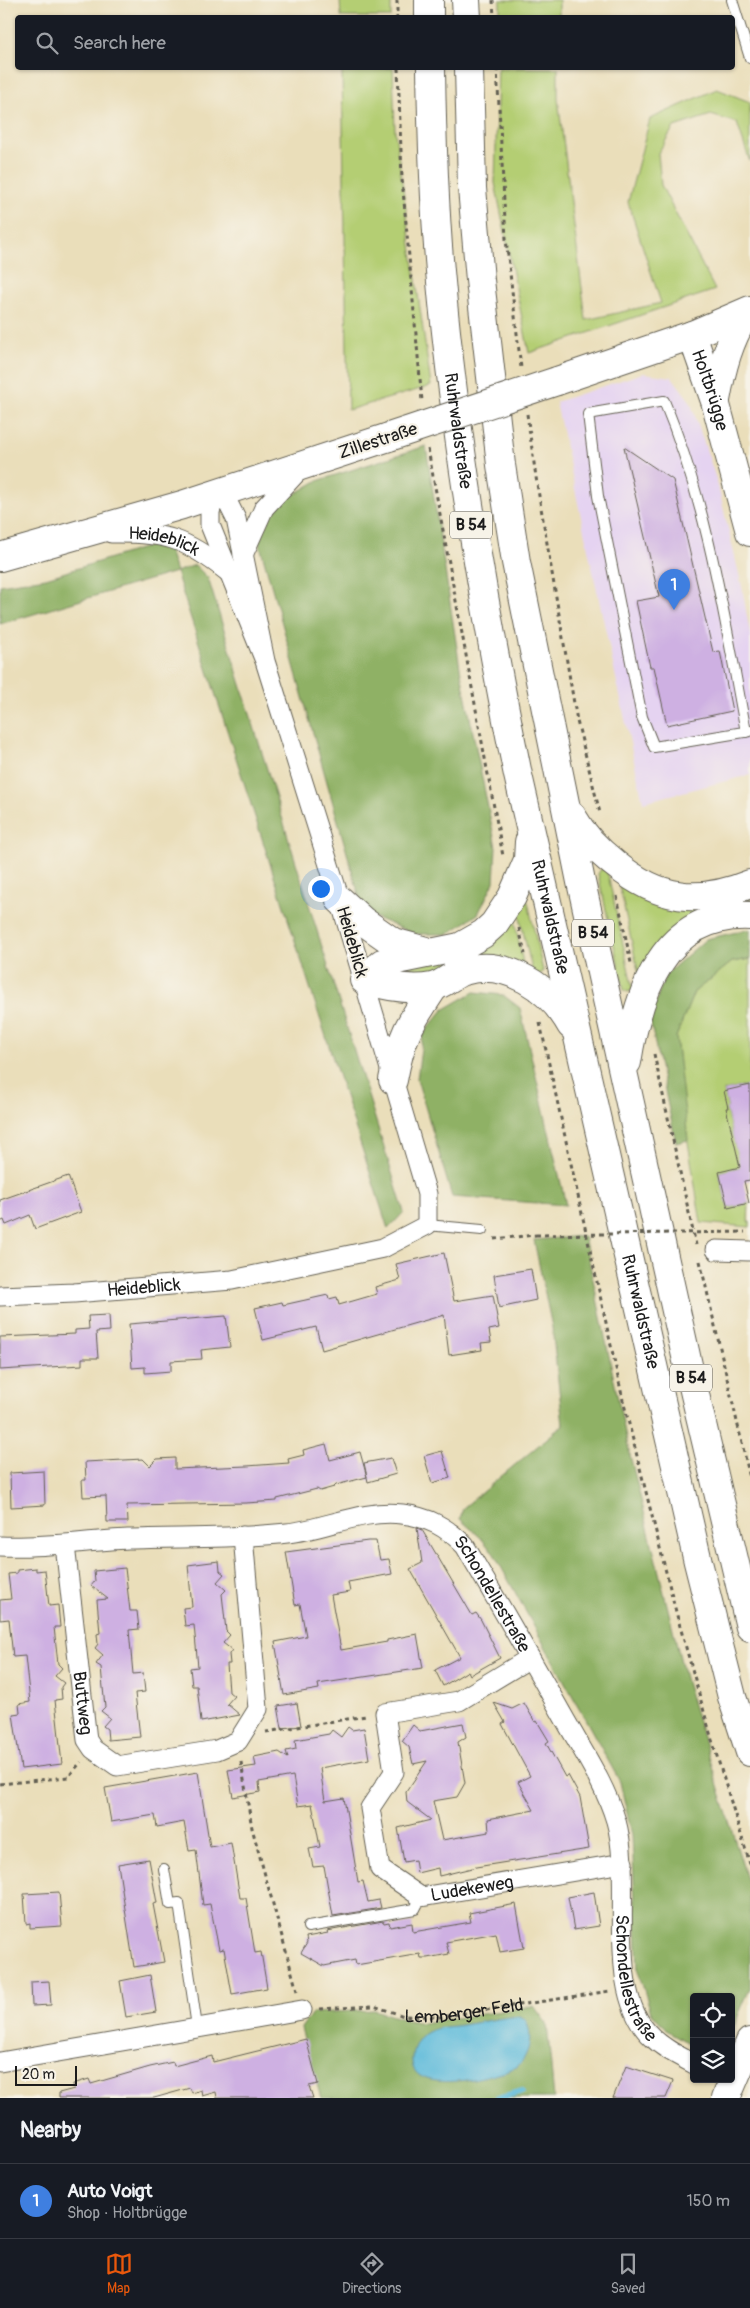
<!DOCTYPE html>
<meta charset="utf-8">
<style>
:root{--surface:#171b24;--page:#242831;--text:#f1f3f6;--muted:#9ea1a6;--line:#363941;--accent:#ea580c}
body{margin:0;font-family:Pangolin,sans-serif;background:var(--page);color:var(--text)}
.controls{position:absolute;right:15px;bottom:15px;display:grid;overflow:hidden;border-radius:5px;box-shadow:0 1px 4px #0004}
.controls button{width:45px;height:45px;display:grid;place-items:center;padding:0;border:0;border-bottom:1px solid var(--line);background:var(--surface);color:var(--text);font:25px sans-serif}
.scale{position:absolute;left:15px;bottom:12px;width:62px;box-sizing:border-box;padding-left:5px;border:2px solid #1c1c1c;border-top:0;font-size:14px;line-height:18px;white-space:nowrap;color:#1c1c1c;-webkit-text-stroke:4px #f7f3e8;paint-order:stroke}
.you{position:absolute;left:320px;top:888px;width:18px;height:18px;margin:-12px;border:4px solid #fff;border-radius:50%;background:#1a73e8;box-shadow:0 0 0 8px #1a73e833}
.badge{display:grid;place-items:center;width:32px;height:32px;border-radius:50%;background:var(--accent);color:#fff;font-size:16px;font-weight:700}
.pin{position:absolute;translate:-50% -41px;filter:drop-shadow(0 1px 2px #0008)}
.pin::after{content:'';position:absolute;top:26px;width:18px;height:15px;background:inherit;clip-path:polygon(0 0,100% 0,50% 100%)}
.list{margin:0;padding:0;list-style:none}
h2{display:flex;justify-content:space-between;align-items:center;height:65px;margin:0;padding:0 20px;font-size:21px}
h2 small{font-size:16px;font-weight:400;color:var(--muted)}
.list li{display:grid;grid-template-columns:32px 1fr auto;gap:15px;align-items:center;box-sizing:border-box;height:75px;padding:0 20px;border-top:1px solid var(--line)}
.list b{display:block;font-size:19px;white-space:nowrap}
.list p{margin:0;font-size:16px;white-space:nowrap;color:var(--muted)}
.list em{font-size:16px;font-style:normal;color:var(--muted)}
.icon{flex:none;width:28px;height:28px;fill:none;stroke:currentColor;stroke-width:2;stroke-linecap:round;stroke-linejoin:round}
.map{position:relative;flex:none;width:750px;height:2098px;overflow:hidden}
.search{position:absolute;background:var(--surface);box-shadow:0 1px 4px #0004;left:15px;right:15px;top:15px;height:55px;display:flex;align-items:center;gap:12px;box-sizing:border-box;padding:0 18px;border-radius:5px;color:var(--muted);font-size:19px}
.sheet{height:140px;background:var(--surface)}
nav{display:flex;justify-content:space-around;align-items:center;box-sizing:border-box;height:70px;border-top:1px solid var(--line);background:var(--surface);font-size:14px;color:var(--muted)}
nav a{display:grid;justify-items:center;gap:2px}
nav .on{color:var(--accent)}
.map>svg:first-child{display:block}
</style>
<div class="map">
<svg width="750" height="2098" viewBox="0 0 750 2098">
<rect width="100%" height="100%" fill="#f7f3e8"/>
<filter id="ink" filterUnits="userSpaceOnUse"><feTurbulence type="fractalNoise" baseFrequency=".02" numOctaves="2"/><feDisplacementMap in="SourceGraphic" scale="10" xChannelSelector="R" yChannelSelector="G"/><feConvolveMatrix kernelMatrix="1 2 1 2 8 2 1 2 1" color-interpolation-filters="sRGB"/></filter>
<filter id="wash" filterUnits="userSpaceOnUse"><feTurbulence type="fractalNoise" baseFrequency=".0096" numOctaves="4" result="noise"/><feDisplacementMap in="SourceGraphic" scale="20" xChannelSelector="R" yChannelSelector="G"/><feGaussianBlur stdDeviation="1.12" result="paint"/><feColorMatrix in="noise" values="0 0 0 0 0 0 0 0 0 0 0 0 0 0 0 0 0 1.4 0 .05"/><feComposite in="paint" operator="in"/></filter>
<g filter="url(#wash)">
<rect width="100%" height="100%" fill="#eadeba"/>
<path fill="#e5d3f1" d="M643,373L672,377L690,401L717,482L742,587L750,634V775L643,802L556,402Z"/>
<path fill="#b4ce73" stroke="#687548" d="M340,0H391V17H341Z
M500,0H559V17H500Z
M342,68H393L395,132L431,386L348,410Z
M498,68H558V99L586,320L661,303L628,202L650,119L717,89L750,102V162L737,123L711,115L674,127L658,153L661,185L715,290L529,353L495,183Z
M601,869L607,870L633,990L628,992L624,990L598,874Z
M618,880L750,892V905L639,975Z
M524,898L528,902L543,971L541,974H533L516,901Z
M513,911L524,969L431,977L388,972Z
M750,959V1085L724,1091L728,1108L726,1109L741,1167L719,1172L728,1208L749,1203L748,1222H750V1227L701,1223L684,1117L676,1037L694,992L732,962Z"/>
<path fill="#8fb165" stroke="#566640" d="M426,446L460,668L496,847L494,882L478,914L448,934H415L364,913L259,542L276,505L317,481Z
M166,541L176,572L195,565L208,578L404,1212L388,1229L176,572L0,624V585L46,578Z
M750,929V959L732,962L694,992L676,1037L688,1140L676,1143L650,1020L665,975L706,939Z
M474,992L503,995L520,1008L566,1205L452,1197L417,1079L423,1034L443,1010Z
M584,1236L628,1447L686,1682L750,1889V1988L731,2032V1997H694V2046L668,2031L651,2012L638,1971L632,1835L620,1782L494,1554L481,1538L460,1519L463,1508L563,1425L552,1327L534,1240Z
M534,2006L547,2024L554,2098H321L301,2028L312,2013L374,2010L403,2019L422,2023Z"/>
<path fill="#5cbada" stroke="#3c6b7b" d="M519,2016L525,2019C534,2035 530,2054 517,2067C492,2077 409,2098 412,2058C412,2049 420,2036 428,2032C438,2026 451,2027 462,2025C481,2022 499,2018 519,2016Z"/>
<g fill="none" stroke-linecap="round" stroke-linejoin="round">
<path stroke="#5cbada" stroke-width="6" d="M498,2098L522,2091"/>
</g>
<g id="blocks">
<path fill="#ceb0e2" d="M624,447L673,480L713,652L720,651L732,711L667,725L654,667H650L636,601L659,597Z
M750,1085V1180L744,1181L749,1203L728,1208L719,1172L740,1167L726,1108H728L724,1091Z
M68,1176L81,1212L35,1229L30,1215L6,1225L4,1220L0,1222V1200Z
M444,1253L454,1301L493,1295L499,1328L489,1330L491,1342L481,1343L482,1350L449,1355L444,1315L322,1350L316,1327L263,1340L255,1308L282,1302L283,1305L328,1295L329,1299L337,1297L339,1305L377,1294L375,1287L400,1280L396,1264Z
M531,1269L536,1300L499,1308L494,1275Z
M109,1315L110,1331L96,1332L98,1358H82V1365L0,1370V1337L75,1334V1330L89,1329L88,1316Z
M226,1316L230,1347L201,1350L202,1359L171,1361V1371L145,1373V1367L132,1368L129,1324Z
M326,1444L330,1460L360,1452L367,1477L336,1485L334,1487L320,1491L317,1489L277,1499V1501L246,1503L127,1505L128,1522H107L106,1496L83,1497L82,1480H86L85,1462L143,1459L150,1466L157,1459L175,1458V1469L247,1466L289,1463L288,1459L304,1455L303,1450Z
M442,1451L450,1478L432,1483L424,1456Z
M391,1458L396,1474L368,1482L364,1463Z
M44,1471L45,1505L11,1507L10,1473Z
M417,1528L422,1530L472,1615L476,1613L481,1620L500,1658L470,1675L468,1671L443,1686L435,1670L460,1657L410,1569L422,1563Z
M368,1541H376L380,1560L389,1559L392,1574L348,1582L350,1592L331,1595L341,1650L387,1642V1640L417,1634L423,1668L318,1684L319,1689L284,1695L275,1642L306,1636L300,1604L295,1605L286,1552Z
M219,1561L220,1571L224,1574L217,1582L226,1590L222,1594L224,1612L226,1631L230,1635L223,1643L232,1650L229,1654L230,1664H227L229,1692L234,1696L227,1704L240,1715L201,1722L197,1686H192L190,1668L198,1667L194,1625L185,1626L183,1608L192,1607L188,1565Z
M36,1568V1571L45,1570L49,1606L58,1605L60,1627H54L58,1664L62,1668L55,1676L64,1683L61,1687L62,1699L55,1700L62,1764L21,1769L13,1714L20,1713L19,1704L30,1702L25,1656L13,1657L9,1619L0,1620V1600L11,1599L8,1574L17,1573V1570Z
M125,1568L130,1611H137L139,1629L129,1630L133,1674L143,1673L145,1692L135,1693L140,1737L108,1740L107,1729L103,1726L110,1718L101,1711L105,1707L102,1678L101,1667L96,1664L103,1655L95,1648L98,1644L97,1634L100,1633L97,1600L108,1599L91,1586L95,1581L94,1571Z
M297,1703L301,1726L282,1728L278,1706Z
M494,1703L512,1709L524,1703L535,1722L537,1721L549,1741L546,1743L565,1777L568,1775L580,1797L589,1849L476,1867L439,1876L438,1868L417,1873L415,1860L404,1862L398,1828L431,1820L407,1802L406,1792L427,1761L413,1764L409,1747L402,1741L413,1725L420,1731L463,1723L466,1737L458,1742L465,1783L457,1797L433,1801L442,1840L489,1832L488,1819L534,1810L518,1782L530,1776L502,1724L505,1722Z
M348,1727L352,1730L364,1728L369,1759L320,1768L325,1801L344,1798L358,1882L363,1881L368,1902L379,1900L381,1908L333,1916L324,1866L313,1867L309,1849L320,1847L312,1804L298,1806L293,1776L259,1782L260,1792L233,1797L228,1770L256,1766L254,1757L279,1752L288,1758L286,1751L296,1749L295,1740L329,1734L332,1730L341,1737Z
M198,1772L210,1847L231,1843L240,1898H246L255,1953L261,1952L267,1988L232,1994L224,1949L219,1950L210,1904L203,1905L196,1850L189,1851L184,1822L157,1827L155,1815L111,1822L105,1788Z
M149,1859L157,1903L153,1904L164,1962L134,1967L118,1864Z
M59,1892L62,1926L30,1928V1923L26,1924L24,1894Z
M594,1892L599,1926L574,1930L568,1897Z
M516,1904L524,1948L500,1952L496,1933L446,1942L449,1954L427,1958H421L420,1954L356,1965L355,1960L324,1966L301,1953L307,1943L306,1937L328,1933L327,1931L383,1921L384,1923L389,1922L390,1927L412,1923L413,1932L471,1922L469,1913Z
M150,1975L156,2012L126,2017L120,1981Z
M49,1981L51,2005L32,2006L31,1982Z
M306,2039L318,2084L309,2086L313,2098H217L216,2092L202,2096L201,2090L192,2093L190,2088L154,2098H59V2093L74,2089L73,2084L89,2079L91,2084L150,2067L173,2062L174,2066L212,2056L213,2062Z
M626,2066L673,2081L666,2098H613Z"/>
</g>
</g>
<g filter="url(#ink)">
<use href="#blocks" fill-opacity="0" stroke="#646053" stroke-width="1"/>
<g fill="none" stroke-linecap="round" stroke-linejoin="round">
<defs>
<path id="service" d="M732,0L750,58
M746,732C725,620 708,506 664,401L588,414L598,496L642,717L654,747L750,731
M427,1225L482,1230
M164,1869L170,1904L179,1903L197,2027
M308,1927L415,1909L421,1897"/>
<g id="minor">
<path id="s2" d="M111,533C165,532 185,538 228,572"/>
<path d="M243,555L264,508L301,468"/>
<path d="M716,1250L750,1251"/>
<path id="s3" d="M0,1296L74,1293L232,1280L383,1248L427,1225V1194L340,900L265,661L210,525V512L215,493L229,505L236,519L265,661"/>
<path id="s4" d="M65,1545L87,1740L93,1749L117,1766L217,1750L238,1741L258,1709L243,1536"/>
<path id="s5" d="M0,1546C43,1548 85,1541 128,1539C181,1537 235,1539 287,1533C325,1529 363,1509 402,1514C428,1517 447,1527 465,1546C498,1602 531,1659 563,1716C582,1750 605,1784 616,1821C634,1883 603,1992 652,2037C664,2049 679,2056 694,2064"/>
<path id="s6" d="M530,1658L459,1701L385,1713L394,1772L370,1808L380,1869L421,1897L623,1863"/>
<path d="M0,2062L302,2010"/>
</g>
<g id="secondary">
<path id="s7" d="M692,335L715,401L750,532"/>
<path d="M557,381L692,335L750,310"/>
<path d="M716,400C722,367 729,340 747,312"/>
<path d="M0,557L182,505L389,437"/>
<path d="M726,2098L750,2042"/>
</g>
<g id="trunk">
<path d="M429,0V18"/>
<path d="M466,0L467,18"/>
<path id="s8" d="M431,68C432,136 434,203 440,271C455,441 484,609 518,775L698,1562L732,1697L750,1752"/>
<path d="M469,68L472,188L480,280L501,465L516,562L581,882L688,1365L750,1627"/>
<path d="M572,816C583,836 597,850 615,864C659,900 698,905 750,884"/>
<path d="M529,842L528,860L512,897L494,924L483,934L460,947L382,963L364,980C385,986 410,991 432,987C443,985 452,975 463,971C507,958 550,988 571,1025"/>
<path d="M340,900L363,921L393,942L426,951"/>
<path d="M627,1062C638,992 664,912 750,916"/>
<path d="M393,1080C401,1036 410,1023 434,987"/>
</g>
</defs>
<use href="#service" stroke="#646053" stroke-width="12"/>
<use href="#minor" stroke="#646053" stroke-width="21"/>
<use href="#secondary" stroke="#646053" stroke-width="30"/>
<use href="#trunk" stroke="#646053" stroke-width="30"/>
<g stroke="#646053" stroke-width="3" stroke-dasharray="4 4" stroke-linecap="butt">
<path d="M397,0V18"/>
<path d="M493,0L494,18"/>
<path d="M398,68L402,179L422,401"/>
<path d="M497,68L506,239L521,368"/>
<path d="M527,414L537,484L577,721L600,813"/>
<path d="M428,449L503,856"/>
<path d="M617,896L631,963"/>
<path d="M519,928L525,954"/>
<path d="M540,1023L623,1400L676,1612L712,1740L750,1864"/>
<path d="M654,1054L696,1245"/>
<path d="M494,1239L536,1235"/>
<path d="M700,1261L750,1478"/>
<path d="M266,1732L366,1716"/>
<path d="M241,1762L252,1828L297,1991"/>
<path d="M0,1784L68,1777L81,1762"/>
<path id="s1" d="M320,2009L374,2006L404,2016L440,2017L610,1991"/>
</g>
<use href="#service" stroke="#fff" stroke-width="10"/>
<use href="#minor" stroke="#fff" stroke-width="19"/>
<use href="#secondary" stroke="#fff" stroke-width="28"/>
<use href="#trunk" stroke="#fff" stroke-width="28"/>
<defs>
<path id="secondary-bridge" d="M389,437L557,381"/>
</defs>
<use href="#secondary-bridge" stroke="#646053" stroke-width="30" stroke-linecap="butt"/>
<path stroke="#646053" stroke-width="3" stroke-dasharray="4 4" stroke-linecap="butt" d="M536,1235L745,1232"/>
<use href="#secondary-bridge" stroke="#fff" stroke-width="28"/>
</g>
</g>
<g text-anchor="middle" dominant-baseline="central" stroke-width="4.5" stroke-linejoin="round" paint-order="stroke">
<g fill="#f7f3e8" stroke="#5e5c59" stroke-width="1">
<rect x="450" y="511.5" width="42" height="27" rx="4"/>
<rect x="572" y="919.5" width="42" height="27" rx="4"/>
<rect x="670" y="1364.5" width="42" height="27" rx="4"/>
</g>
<g font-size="16" font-weight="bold" fill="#1c1c1c">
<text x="471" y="525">B 54</text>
<text x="593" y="933">B 54</text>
<text x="691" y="1378">B 54</text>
</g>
<g font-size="18" fill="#1c1c1c" stroke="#f7f3e8">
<text stroke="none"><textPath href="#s7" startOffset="58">Holtbrügge</textPath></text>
<text stroke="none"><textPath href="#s8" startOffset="364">Ruhrwaldstraße</textPath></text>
<text transform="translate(378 441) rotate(-18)">Zillestraße</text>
<text stroke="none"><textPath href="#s2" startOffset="54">Heideblick</textPath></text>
<text stroke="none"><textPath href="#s8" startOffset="859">Ruhrwaldstraße</textPath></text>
<text transform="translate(352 942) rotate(74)">Heideblick</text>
<text stroke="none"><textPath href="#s3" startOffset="144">Heideblick</textPath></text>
<text stroke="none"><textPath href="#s8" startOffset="1264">Ruhrwaldstraße</textPath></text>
<text stroke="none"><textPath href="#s5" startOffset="532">Schondellestraße</textPath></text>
<text stroke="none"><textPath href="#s4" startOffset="159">Buttweg</textPath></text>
<text stroke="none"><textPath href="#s6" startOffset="424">Ludekeweg</textPath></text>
<text stroke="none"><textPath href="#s5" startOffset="951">Schondellestraße</textPath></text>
<text stroke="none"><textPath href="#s1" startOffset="146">Lemberger Feld</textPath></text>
</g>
</g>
</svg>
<div class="controls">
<button><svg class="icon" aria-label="locate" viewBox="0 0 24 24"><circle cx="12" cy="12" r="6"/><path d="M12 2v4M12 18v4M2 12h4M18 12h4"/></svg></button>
<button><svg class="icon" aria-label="layers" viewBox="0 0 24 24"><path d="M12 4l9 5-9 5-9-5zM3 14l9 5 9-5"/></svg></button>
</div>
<div class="scale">20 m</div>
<div class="you"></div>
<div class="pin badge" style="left:674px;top:610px;background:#3f7fe0">1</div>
<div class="search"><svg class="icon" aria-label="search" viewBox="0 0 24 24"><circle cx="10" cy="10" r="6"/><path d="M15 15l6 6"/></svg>Search here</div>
</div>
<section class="sheet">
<h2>Nearby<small></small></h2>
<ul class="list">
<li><span class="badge" style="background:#3f7fe0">1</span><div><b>Auto Voigt</b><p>Shop · Holtbrügge</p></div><em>150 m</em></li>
</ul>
</section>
<nav>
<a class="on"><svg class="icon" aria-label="map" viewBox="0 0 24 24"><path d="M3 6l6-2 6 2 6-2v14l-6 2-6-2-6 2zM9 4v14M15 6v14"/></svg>Map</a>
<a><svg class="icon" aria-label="directions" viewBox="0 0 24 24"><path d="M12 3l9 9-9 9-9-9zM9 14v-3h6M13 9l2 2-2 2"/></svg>Directions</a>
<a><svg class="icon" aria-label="saved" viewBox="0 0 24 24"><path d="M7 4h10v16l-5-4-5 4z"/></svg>Saved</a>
</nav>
